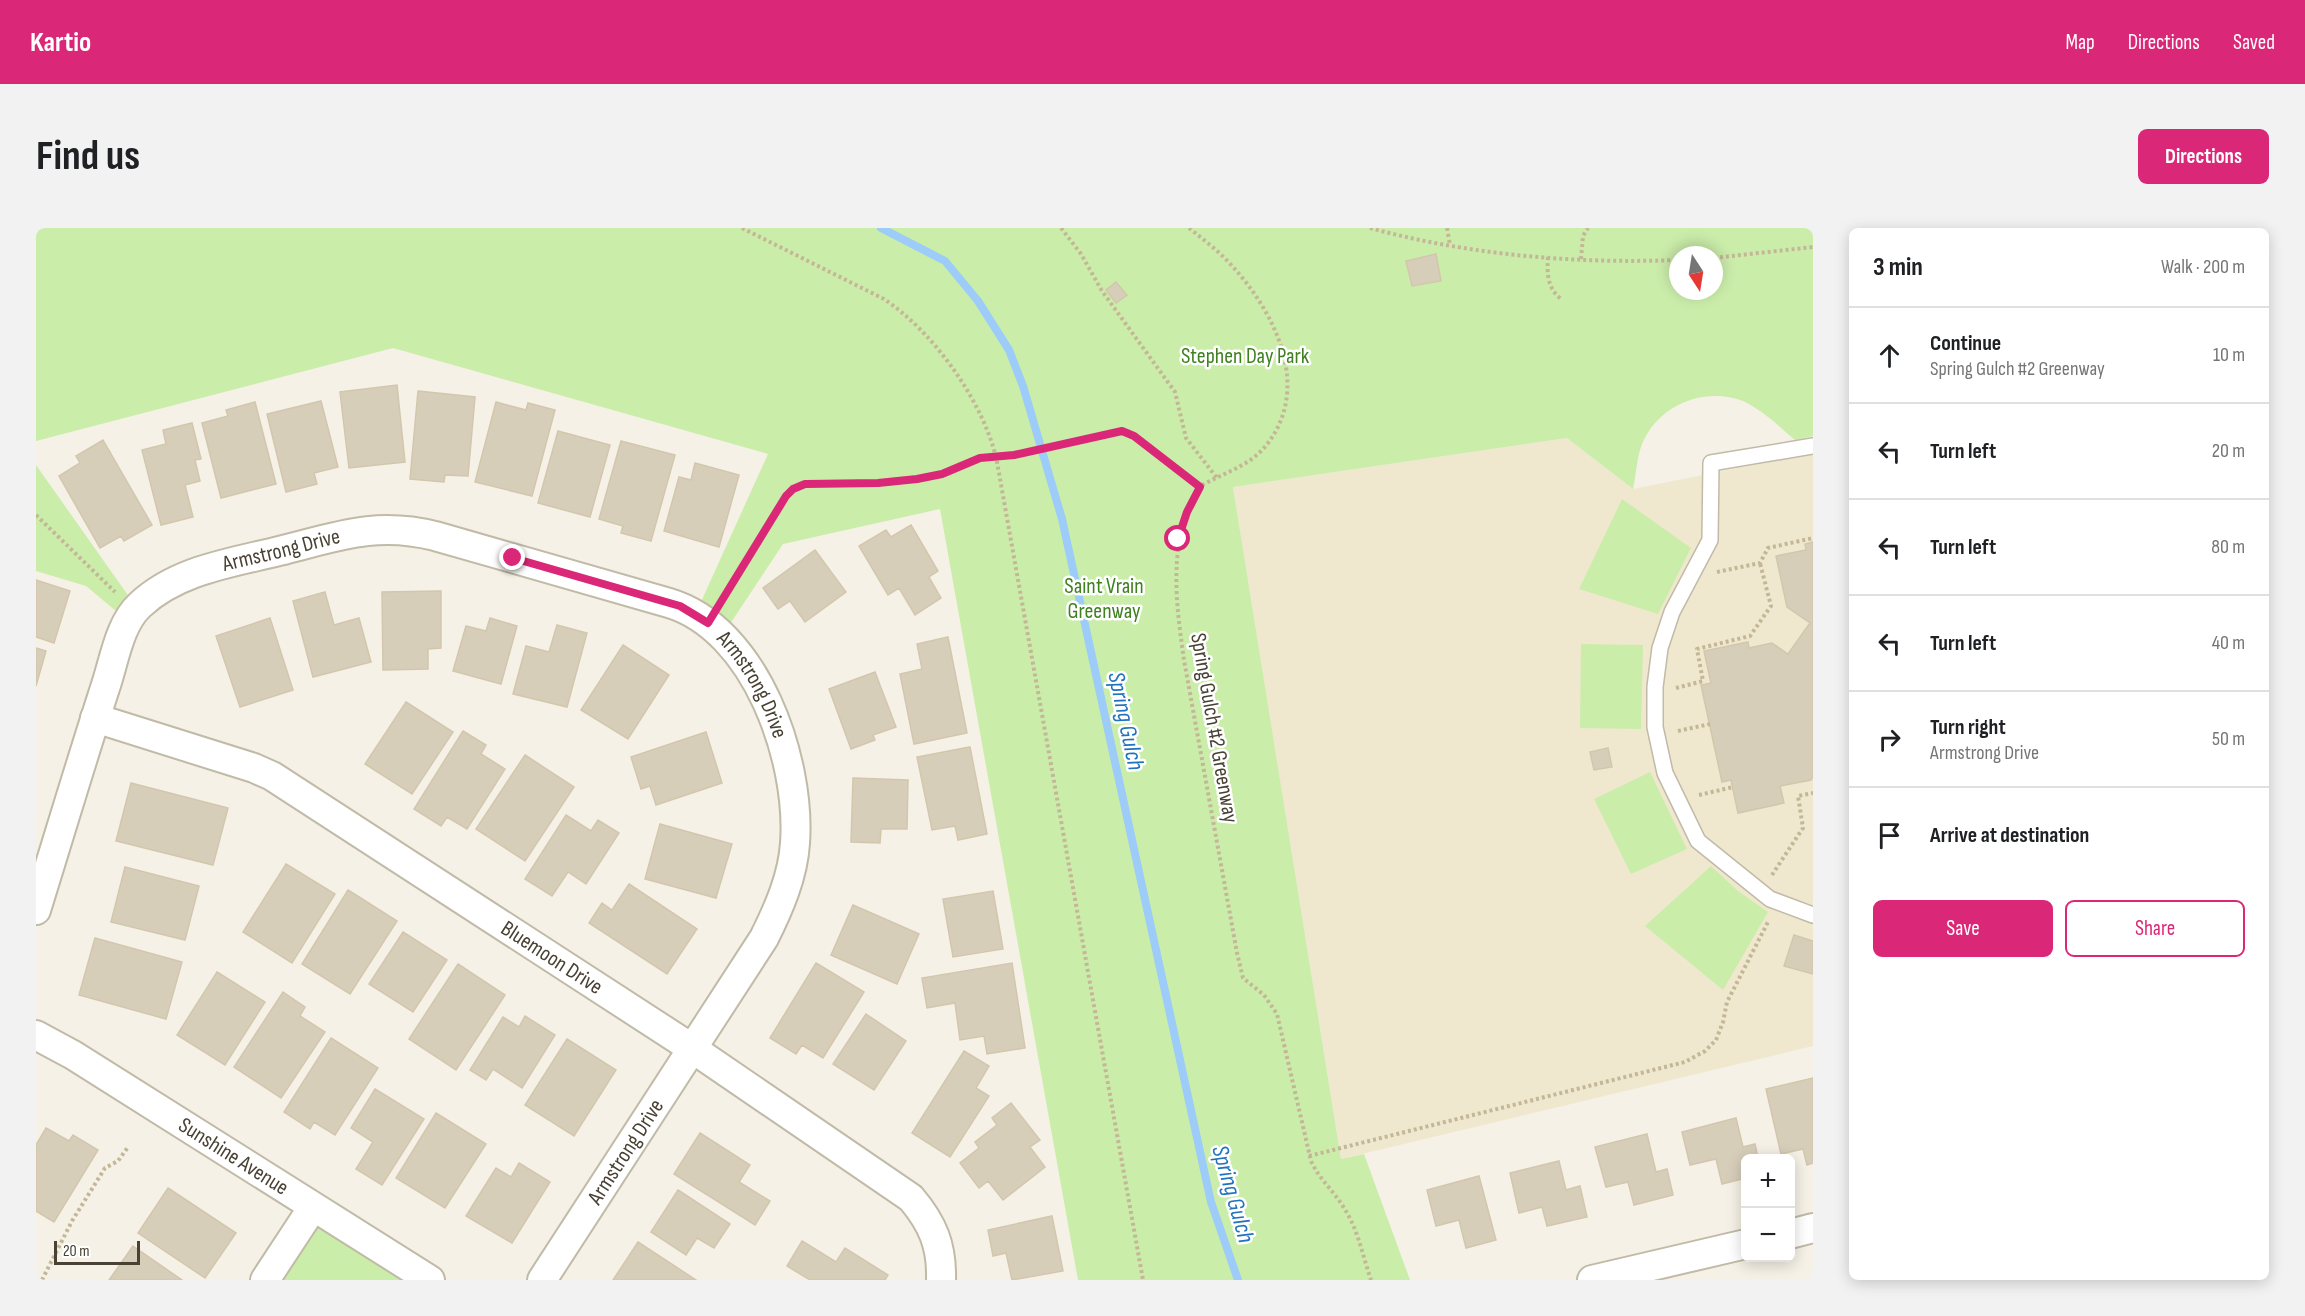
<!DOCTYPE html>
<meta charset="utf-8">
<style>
:root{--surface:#fff;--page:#f2f2f2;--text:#202124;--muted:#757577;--line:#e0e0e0;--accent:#db2777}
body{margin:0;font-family:"Sofia Sans Condensed",sans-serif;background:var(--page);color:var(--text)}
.controls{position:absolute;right:18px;bottom:18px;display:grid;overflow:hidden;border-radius:9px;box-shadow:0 3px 15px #0003}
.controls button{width:54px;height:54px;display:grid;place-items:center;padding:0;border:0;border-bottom:2px solid var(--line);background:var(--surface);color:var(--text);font:30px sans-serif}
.compass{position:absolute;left:1633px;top:18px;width:54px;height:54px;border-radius:50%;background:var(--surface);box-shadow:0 3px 15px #0003;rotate:168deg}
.scale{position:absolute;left:18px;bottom:15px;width:86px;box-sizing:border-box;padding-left:6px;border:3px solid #484134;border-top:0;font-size:16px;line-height:21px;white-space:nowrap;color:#484134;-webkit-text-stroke:4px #fff;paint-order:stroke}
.stop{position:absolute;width:18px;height:18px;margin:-14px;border:4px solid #db2777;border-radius:50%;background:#fff}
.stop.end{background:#db2777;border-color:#fff;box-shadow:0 2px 6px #0008}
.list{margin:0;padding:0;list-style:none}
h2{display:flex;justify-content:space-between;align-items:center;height:78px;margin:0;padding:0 24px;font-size:26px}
h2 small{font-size:20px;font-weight:400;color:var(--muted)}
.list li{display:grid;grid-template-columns:39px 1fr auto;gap:18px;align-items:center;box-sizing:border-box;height:96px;padding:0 24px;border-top:2px solid var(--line)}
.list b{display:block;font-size:22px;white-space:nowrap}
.list p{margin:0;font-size:20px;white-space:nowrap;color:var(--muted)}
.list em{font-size:20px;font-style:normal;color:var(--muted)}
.actions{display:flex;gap:12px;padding:18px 24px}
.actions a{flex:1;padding:14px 0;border:2px solid var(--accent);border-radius:9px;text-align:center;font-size:21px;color:var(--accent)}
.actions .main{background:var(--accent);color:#fff}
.icon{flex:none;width:33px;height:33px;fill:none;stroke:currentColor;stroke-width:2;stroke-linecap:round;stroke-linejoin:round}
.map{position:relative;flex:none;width:1777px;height:1052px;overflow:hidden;border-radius:9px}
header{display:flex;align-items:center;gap:36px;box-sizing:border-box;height:84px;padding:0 30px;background:var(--accent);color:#fff}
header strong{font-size:28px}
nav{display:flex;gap:33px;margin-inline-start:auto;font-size:21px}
.intro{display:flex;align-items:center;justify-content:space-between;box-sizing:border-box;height:144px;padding:0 36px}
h1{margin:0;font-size:42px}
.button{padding:15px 27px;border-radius:9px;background:var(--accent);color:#fff;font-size:21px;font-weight:700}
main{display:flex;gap:36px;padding:0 36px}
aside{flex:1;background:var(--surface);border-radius:9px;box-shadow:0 3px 15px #0003}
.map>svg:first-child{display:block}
</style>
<header>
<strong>Kartio</strong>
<nav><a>Map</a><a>Directions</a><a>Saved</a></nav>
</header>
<div class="intro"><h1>Find us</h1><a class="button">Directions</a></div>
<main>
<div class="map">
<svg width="1777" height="1052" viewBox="0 0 1777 1052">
<rect width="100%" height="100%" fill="#f5f1e6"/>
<path fill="#efe8ce" d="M1531,210L1597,261L1777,225V818L1305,931L1197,259Z"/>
<path fill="#cbedaa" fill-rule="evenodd" d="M0,0H1777V208L1759,212C1744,199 1725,181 1707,173C1668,158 1622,177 1606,216C1601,229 1600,247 1597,261L1531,210L1197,259L1305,931L1328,926L1374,1052H1042L904,281L747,316L686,408L659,387L732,226L357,120L0,213ZM1642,27H1678V63H1642Z
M0,237L101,380L92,393L50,358L0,343Z
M1586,271L1655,320L1622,386L1543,361Z
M1545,416L1607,417L1605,501L1544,500Z
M1614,544L1651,621L1595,646L1558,571Z
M1675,638L1702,663L1732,684L1687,762L1609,698Z
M277,979L394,1052H229Z"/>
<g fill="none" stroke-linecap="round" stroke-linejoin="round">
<path stroke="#9cccf7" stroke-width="8" d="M845,0L909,33L942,73L973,122L987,158L1026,291L1175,974L1202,1052"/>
</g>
<path fill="#d7ceba" stroke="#d3c6ac" stroke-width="1.5" d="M1400,26L1405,53L1376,58L1370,33Z
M1080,54L1091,67L1080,75L1070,62Z
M361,157L369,234L313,240L304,164Z
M382,163L439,169L432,248L409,247L408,254L374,251Z
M285,173L302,239L278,245L281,256L250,264L231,186Z
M219,174L240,256L185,270L166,195L192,188L190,182Z
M460,174L490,182L492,175L519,182L496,268L439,254Z
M156,195L165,231L159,232L164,253L149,257L157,289L125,297L106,222L130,216L127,202Z
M522,203L574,217L554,289L502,275Z
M67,212L116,297L88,313L85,308L64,320L23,248L44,235L40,228Z
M585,213L639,227L615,313L585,305L587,298L563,291Z
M659,235L703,247L683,319L628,303L643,249L655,252Z
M875,297L902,343L893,349L905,370L879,387L863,360L852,367L823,318L850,302L855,309Z
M1777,314V549L1775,552L1744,558L1748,575L1702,585L1695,552L1686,554L1665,457L1675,455L1668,423L1712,414L1713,420L1736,415L1752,426L1774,395L1751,379L1740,328L1770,322L1769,316Z
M779,322L810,364L769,394L754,373L742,381L727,360Z
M0,352L34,363L18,415L0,409Z
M405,363V420L392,421V441L347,442L346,364Z
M289,364L298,397L323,390L335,434L277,449L257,373Z
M234,390L257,462L204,479L180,408Z
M454,390L481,398L465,456L417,443L430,398L450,403Z
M521,397L551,405L531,479L477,466L490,418L513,424Z
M912,409L931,505L878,516L864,446L886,441L881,416Z
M587,417L633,447L592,511L545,482Z
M0,420L10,423L0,458Z
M839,444L860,499L837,507L839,512L815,521L793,461Z
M370,474L417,504L376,566L329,536Z
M427,503L450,517L445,526L469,541L431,601L411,589L405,598L378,581Z
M670,504L686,555L620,577L614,558L605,561L595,529Z
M934,519L951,606L922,612L919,598L896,602L881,529Z
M1572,520L1576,539L1558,542L1554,524Z
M489,527L538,559L489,633L440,601Z
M817,550L872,552L871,601H845L844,615L815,614Z
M95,555L192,580L177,637L80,613Z
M530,587L555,603L562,592L583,605L550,656L532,644L516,668L489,651Z
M624,596L696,616L680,670L609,651Z
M250,636L299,666L256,735L207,704Z
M89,639L163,658L149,712L75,694Z
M593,656L661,701L631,746L553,695L566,675L576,682Z
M312,662L361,693L314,766L266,736Z
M957,663L967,721L917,729L907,671Z
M817,677L883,706L861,756L795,727Z
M367,704L411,732L377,784L333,756Z
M1758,707L1777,713V746L1748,738Z
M59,710L146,734L130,791L43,767Z
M780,735L828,764L787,830L766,817L760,826L734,810Z
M976,735L989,820L951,826L948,808L924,812L919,775L891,780L886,750Z
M422,736L469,767L420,842L373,811Z
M181,744L229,774L189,837L141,807Z
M247,764L269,779L264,788L289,804L245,870L198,839Z
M830,786L870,813L838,862L797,836Z
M489,788L519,807L486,860L457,841L450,852L434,842L467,789L483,799Z
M295,810L342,840L299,907L278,894L274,901L248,884Z
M531,811L580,842L538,908L489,877Z
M928,823L953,838L940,860L953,868L914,929L876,905Z
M1777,850V935L1771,937L1767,921L1745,926L1730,861Z
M339,861L388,891L346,957L320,941L337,914L315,900Z
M975,875L1004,912L994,919L1009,939L967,972L952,953L943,960L924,935L943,920L939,914L961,897L956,890Z
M400,885L450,916L409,980L360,950Z
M1700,890L1707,919L1719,916L1722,930H1710V950L1686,956L1680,931L1654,937L1646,904Z
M10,900L33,913L37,907L62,922L18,994L0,983V917Z
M664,905L714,937L703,954L734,973L719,997L638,946Z
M1611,906L1620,944L1631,941L1637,967L1598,977L1592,954L1570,959L1559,919Z
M1523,933L1530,962L1544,958L1551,989L1511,998L1506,979L1483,985L1474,945Z
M483,935L514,954L476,1015L430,988L460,940L475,949Z
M1443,948L1460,1012L1430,1020L1423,992L1400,998L1391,962Z
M132,960L200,1005L169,1050L102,1005Z
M642,962L694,996L678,1020L661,1010L650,1027L615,1004Z
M1016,988L1027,1043L976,1052L970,1025L957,1028L952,1002Z
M766,1013L800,1034L809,1020L852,1047L849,1052H774L751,1038Z
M602,1014L660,1052H577Z
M97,1018L146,1052H73Z"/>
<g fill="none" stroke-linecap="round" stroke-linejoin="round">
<defs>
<path id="lane" d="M1777,218L1675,235L1674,312L1636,384L1624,420L1619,459V499L1629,545L1662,613L1734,671L1777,687"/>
<g id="street">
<path id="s1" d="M59,490L218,540L236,548L657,821L875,970C897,996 906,1018 905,1052"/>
<path id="s2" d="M0,682C23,608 45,534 69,460C78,434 83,396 104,377C141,342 195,335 243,323C300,309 339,293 399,308L633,375C720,401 765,532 759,615C757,648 743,680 728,710L506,1052"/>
<path id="s3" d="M0,807L37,827L394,1052"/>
<path d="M1754,1006L1777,1000"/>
<path d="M229,1052L277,979"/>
<path d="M1556,1052L1710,1016"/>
</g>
</defs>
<use href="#lane" stroke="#c1baa7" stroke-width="18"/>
<use href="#street" stroke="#c1baa7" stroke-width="32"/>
<path stroke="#c4b797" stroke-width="4" stroke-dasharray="3 3" stroke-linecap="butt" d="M706,0L848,71C898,104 949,176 961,234L1107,1052
M1025,0L1045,26L1066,63L1139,164L1150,210L1181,250
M1153,0C1168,12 1184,24 1197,39C1239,85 1275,158 1232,215C1219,233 1199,241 1180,250C1175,253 1168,255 1164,259C1160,263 1158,271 1156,275C1132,320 1141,383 1148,432L1201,725L1207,750L1228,767L1241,786L1275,933C1283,951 1298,963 1308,980C1322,1001 1327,1029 1335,1052
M1334,0C1433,27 1539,36 1642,32
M1411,0L1414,17
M1512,29C1511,45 1511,60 1525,71
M1678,30L1777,19
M1545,31L1547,8L1552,0
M0,287L79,364
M1681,344L1724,335L1732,320L1777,310
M686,372L750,268L757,261L769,256L828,255L881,251L906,246L944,229L978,227L1086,203L1098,208L1164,259
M1640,460L1667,453L1661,421L1714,408L1735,378L1724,335
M1642,503L1674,496
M1663,567L1697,559
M1736,647L1767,600L1762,568L1777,565
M1273,928L1649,834L1669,823L1680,812L1687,794L1691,774L1733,692
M6,1052L36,993L69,940L82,933L92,919"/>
<use href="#lane" stroke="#fff" stroke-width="15"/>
<use href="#street" stroke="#fff" stroke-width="28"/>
</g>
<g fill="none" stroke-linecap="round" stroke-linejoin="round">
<path stroke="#db2777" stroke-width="8" d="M477,330L644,378L672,395L750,268L757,261L769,256L842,255L881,251L906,246L944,230L978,227L1086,203L1098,208L1164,259L1151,284L1142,311"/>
</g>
<g text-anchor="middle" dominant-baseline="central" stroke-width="5" stroke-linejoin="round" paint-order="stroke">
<g font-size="22" fill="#3f8021" stroke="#fff">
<text x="1209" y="128">Stephen Day Park</text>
<text x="1068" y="358">Saint Vrain<tspan x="1068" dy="25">Greenway</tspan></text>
</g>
<g font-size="22" fill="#484134" stroke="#fff">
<text stroke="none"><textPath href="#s2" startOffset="477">Armstrong Drive</textPath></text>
<text stroke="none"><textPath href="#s2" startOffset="998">Armstrong Drive</textPath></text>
<text transform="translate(1178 500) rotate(80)">Spring Gulch #2 Greenway</text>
<text stroke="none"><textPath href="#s1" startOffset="520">Bluemoon Drive</textPath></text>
<text transform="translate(590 924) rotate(-57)">Armstrong Drive</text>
<text stroke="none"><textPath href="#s3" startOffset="232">Sunshine Avenue</textPath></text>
</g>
<g font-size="24" font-style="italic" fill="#2273bf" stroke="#fff">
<text transform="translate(1090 493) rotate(78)">Spring Gulch</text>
<text transform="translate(1197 966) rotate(74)">Spring Gulch</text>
</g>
</g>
</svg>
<div class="controls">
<button>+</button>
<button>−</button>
</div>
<svg class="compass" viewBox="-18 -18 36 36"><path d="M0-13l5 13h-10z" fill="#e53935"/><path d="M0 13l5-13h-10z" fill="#757577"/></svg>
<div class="scale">20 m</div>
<div class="stop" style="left:1142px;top:311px"></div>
<div class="stop end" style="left:477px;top:330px"></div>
</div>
<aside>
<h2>3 min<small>Walk · 200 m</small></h2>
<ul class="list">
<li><svg class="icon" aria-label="ahead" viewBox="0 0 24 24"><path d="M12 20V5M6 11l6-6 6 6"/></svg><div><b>Continue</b><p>Spring Gulch #2 Greenway</p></div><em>10 m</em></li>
<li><svg class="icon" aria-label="left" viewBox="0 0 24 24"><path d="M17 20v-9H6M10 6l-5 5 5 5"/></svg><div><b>Turn left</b></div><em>20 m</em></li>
<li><svg class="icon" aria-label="left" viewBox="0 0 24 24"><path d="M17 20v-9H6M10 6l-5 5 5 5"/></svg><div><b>Turn left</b></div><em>80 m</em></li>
<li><svg class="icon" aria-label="left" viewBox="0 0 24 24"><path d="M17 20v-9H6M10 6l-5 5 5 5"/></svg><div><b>Turn left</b></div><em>40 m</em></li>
<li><svg class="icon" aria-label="right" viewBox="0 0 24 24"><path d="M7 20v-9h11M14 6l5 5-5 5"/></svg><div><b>Turn right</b><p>Armstrong Drive</p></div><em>50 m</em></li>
<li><svg class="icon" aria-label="arrive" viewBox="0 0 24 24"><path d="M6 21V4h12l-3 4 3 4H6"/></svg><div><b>Arrive at destination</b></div></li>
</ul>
<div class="actions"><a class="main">Save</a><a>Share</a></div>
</aside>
</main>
